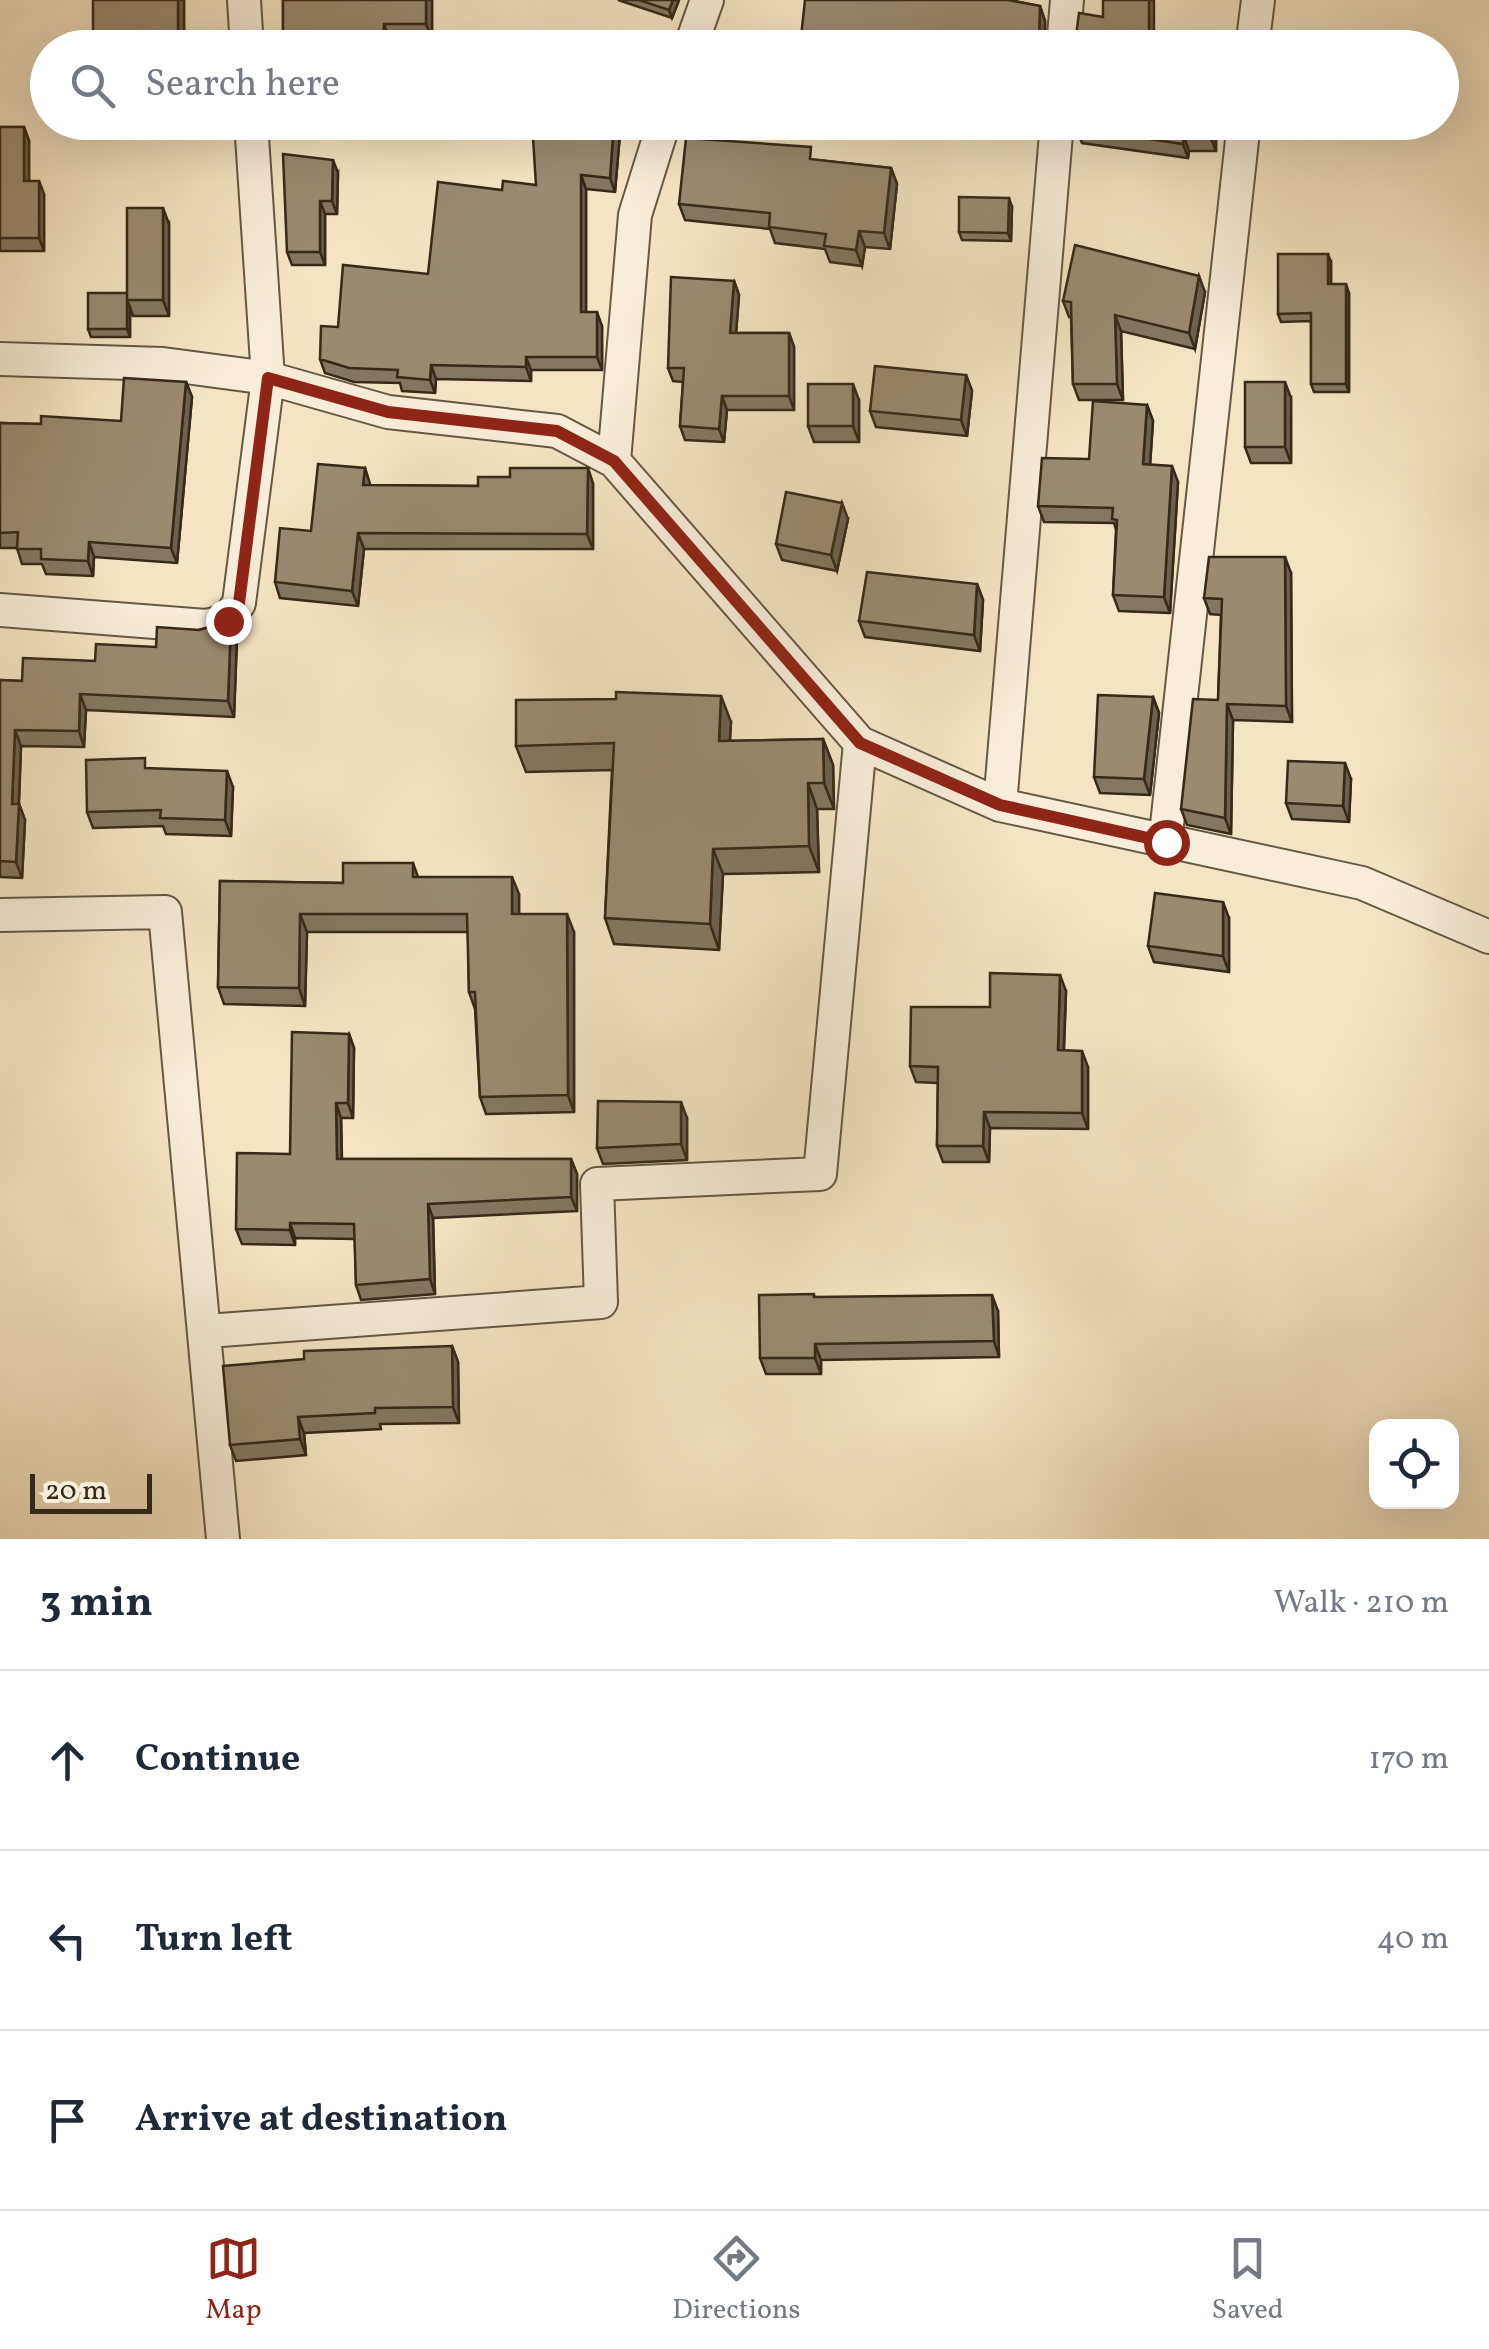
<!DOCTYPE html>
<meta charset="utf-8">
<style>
:root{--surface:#fff;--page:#f2f2f3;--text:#1f2937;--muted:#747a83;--line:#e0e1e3;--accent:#8f2418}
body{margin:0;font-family:Vollkorn,serif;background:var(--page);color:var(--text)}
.controls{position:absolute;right:30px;bottom:30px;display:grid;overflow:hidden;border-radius:20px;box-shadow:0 10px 40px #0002}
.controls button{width:90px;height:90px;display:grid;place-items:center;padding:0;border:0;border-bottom:2px solid var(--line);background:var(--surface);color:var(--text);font:50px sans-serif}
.scale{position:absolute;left:30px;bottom:25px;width:122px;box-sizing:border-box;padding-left:10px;border:5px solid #372917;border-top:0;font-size:28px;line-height:35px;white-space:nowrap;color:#372917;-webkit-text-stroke:8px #f8edd8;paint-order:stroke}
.stop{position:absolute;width:30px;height:30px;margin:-22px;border:8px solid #8f2418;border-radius:50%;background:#fff}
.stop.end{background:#8f2418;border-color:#fff;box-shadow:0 2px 10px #0008}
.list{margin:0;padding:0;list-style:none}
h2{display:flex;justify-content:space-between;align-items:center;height:130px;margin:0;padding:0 40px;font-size:42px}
h2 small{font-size:32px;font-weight:400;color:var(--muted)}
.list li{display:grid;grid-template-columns:65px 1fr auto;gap:30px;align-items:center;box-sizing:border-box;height:180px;padding:0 40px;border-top:2px solid var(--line)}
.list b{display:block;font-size:38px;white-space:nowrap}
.list em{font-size:32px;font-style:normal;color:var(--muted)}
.icon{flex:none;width:55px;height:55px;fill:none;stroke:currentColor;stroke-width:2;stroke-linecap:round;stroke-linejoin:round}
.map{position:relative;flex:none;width:1489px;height:1539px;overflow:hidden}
.search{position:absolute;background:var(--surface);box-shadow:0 10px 40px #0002;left:30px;right:30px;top:30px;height:110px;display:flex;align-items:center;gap:25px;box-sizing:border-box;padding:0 35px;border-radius:55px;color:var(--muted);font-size:38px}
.sheet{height:670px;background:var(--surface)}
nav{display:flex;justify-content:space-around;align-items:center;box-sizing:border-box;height:140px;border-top:2px solid var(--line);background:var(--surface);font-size:28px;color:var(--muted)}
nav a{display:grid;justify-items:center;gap:5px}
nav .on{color:var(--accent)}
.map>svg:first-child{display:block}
</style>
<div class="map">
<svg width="1489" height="1539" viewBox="0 0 1489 1539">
<rect width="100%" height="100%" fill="#f5e4c3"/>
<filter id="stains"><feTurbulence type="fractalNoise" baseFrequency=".002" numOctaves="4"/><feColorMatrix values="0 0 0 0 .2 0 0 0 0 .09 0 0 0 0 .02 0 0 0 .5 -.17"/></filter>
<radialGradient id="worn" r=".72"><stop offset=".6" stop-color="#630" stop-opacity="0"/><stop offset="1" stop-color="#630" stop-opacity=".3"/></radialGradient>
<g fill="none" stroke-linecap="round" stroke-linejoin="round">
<defs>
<path id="minor" d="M244,0L247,48
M690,48L707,0
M1063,48L1067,0
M1252,48L1258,0
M0,359L163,364L268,378L388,412L557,431L614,461L860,743L1000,805L1362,883L1489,937
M614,461L635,215L664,122
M0,610L206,626L227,621L239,603L268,378L251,122
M1000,805L1057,122
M1165,843L1244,122
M0,915L165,912L223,1539
M207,1331L601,1302L597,1184L820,1174L860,743"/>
</defs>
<use href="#minor" stroke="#665842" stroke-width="36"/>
<use href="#minor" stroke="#f8edd8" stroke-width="32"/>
</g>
<path fill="#847760" stroke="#372917" stroke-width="2.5" d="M184,0V48H97L93,34Z
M283,0H432V39H389V48H283Z
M618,0H679L672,18Z
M1014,1L1040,6L1045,21V45L1049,48H804L801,37Z
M271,122H388L387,132H275Z
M621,122L615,192L586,189V312L602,326V370H531V381L436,379L435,393L402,391L400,383L354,382L325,373L320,359L338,327L428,274L502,190L536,185Z
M1216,122V151H1189L1188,158L1082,143L1076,128Z
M0,127H24L29,141V181L44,194V251H0Z
M816,160L891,168L897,184L890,249L865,247L862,266L830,262L825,249L775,243L770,229L685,220L679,204Z
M338,173L337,214H325V265H292L287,252Z
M1012,207L1011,241L962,240L959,232Z
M169,224V316H133L130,307V337H91L88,329L127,293Z
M1331,262V284L1349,293V392H1314L1311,384V321L1281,322L1278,314Z
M734,281L739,295L736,333H789L794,347V410H727L724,442L685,440L680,426L683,382L673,381L668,368Z
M1205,292L1195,349L1121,331L1123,400H1079L1073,384L1071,317H1069L1063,301Z
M966,375L972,391L967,436L876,427L870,411Z
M186,382L192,397L177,563L94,557L93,576L46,574L42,564H22L17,548H0V423L41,424L121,421Z
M1291,398V463H1251L1245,447Z
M859,400V442H814L808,426Z
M1147,405L1153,421L1150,465L1178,482L1170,613L1119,611L1113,595L1116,530L1114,523L1044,522L1038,506Z
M365,468L370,485L478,486L510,477L588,468L593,484V549H364L358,606L280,598L275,582L311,531Z
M848,519L837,571L782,560L776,544Z
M1291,573L1292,722L1233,720L1231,834L1187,825L1181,809L1218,700L1221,615L1210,614L1204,598Z
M977,584L983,600L980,651L865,637L859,621Z
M231,621L237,637L234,717L86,710L84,747L21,746L19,804L25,820L22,878L0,877V680L22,681L95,661L156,647L199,630Z
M1153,697L1159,713L1150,795L1100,793L1094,777Z
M731,722L730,741L823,739L833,765L834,809H817L819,872L723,874L719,950L614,944L605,918L612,770L526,772L516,746Z
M149,768L233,787L231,836L166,834L163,826L93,828L87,812Z
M1351,779L1349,822L1292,819L1286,803Z
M413,863L418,877L519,894V914L574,932V1112L486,1114L480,1097L475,1009L469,992L468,932H307L305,1006L224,1004L218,987L220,881L343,883Z
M1229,918V972L1154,962L1148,946Z
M1066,991L1064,1051L1088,1067V1129L990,1128L989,1162H943L937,1146L938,1083L916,1082L910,1066L990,1007Z
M349,1034L354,1048L353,1118H341L342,1159H571L577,1174V1211L433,1218L435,1294L361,1300L356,1285L355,1239L295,1238V1245L242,1244L236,1229L290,1154Z
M687,1118V1160L603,1164L597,1148Z
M815,1297L998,1311L999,1357L821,1360V1374H766L760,1358Z
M452,1346L458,1362L459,1423L380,1424L381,1429L304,1433L306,1455L236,1461L230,1445Z"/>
<path fill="#6c614e" stroke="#372917" stroke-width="2.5" d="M178,0H184V48L178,34Z
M426,0H432V39L426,24Z
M673,0H679L672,18L669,10Z
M1149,0H1154V48H1149Z
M1040,6L1045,21V48L1039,41Z
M384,24L389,39V48H383Z
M614,122H621L615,192L610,178Z
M1210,122H1216V151L1210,136Z
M24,127L29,141V194L24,181Z
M1184,136L1189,151L1188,158L1183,144Z
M333,160L338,173L337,214L332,201Z
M891,168L897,184L890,249L884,233Z
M581,175L586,189V326L581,312Z
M39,181L44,194V251L39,238Z
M1009,198L1012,207L1011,241L1008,233Z
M320,201L325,214V265L320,252Z
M163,208L169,224V316L163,300Z
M859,231L865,247L862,266L856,250Z
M1328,254L1331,262V292L1328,284Z
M1199,276L1205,292L1195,349L1189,333Z
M734,281L739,295L735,347L730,333Z
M1346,284L1349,293V392L1346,384Z
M127,300L130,307V337L127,329Z
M597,312L602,326V370L597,357Z
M1115,315L1121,331L1123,400L1117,384Z
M789,333L794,347V410L789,396Z
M526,357L531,370V381L526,367Z
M431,365L436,379L435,393L430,380Z
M966,375L972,391L967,436L961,420Z
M186,382L192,397L177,563L171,548Z
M1285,382L1291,398V463L1285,447Z
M853,384L859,400V442L853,426Z
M722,396L727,410L724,442L719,429Z
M1147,405L1153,421L1149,480L1143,464Z
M1172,466L1178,482L1170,613L1164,597Z
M365,468L370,484L369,501L363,485Z
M588,468L593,484V549L587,534Z
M842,503L848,519L837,571L831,555Z
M358,533L364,549L358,606L352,591Z
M89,542L94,557L93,576L88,561Z
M1285,557L1291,573L1292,722L1286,706Z
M977,584L983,600L980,651L974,635Z
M231,621L237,637L234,717L228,701Z
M80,694L86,710L84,747L79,731Z
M721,696L731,722L728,767L719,741Z
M1153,697L1159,713L1150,795L1144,779Z
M1227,704L1233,720L1231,834L1225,818Z
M15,730L21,746L18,820L12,804Z
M823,739L833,765L834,809L824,783Z
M1345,763L1351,779L1349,822L1343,806Z
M227,771L233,787L231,836L225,820Z
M808,783L817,809L819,872L809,846Z
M19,804L25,820L22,878L16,862Z
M713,849L723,874L719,950L710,924Z
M512,877L519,894V932L512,914Z
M1223,902L1229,918V972L1223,956Z
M300,914L307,932L305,1006L299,988Z
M567,914L574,932V1112L568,1095Z
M1060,975L1066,991L1063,1066L1058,1050Z
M349,1034L354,1048L353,1118L348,1103Z
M1082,1051L1088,1067V1129L1082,1113Z
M681,1102L687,1118V1160L681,1144Z
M336,1103L341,1118L342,1174L337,1159Z
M984,1112L990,1128L989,1162L983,1146Z
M571,1159L577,1174V1211L571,1197Z
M428,1204L433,1218L435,1294L430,1279Z
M290,1223L295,1238V1245L290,1230Z
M992,1295L998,1311L999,1357L994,1341Z
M815,1344L821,1360V1374L815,1358Z
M452,1346L458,1362L459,1423L453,1407Z
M298,1417L304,1433L306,1455L300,1439Z"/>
<path fill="#9a8a70" stroke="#372917" stroke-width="2.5" d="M93,0H178V34H93Z
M283,0H426V24H384L383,48H283Z
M639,0H673L669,10Z
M805,0H1008L1040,6L1039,41L1049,48H949V44L882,41V47L801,37Z
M1103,0H1149V48H1068L1075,44L1079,13L1103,17Z
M532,122H614L610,178L581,175V312H597V357H526V367L431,365L430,380L397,377L398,370L349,368L320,359L321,326L338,327L343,265L428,274L438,182L502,190L503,181L536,185Z
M1077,122H1210V136H1184L1183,144L1076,128Z
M0,127H24V181H39V238H0Z
M686,138L811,147L810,159L891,168L884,233L859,231L856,250L824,246L826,234L769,227L770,213L679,204Z
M283,154L333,160L332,201H320V252H287Z
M959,197L1009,198L1008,233L959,232Z
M127,208H163V300H127Z
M1075,245L1199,276L1189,333L1115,315L1117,384H1073L1071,302L1063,301Z
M1278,254H1328V284H1346V384H1311V313L1278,314Z
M671,277L734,281L730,333H789V396H722L719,429L680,426L684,368H668Z
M88,293H127V329H88Z
M875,366L966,375L961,420L870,411Z
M124,378L186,382L171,548L89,542L88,561L41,559V549H17L18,532L0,533V423L41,424V416L121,421Z
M1245,382H1285V447H1245Z
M808,384H853V426H808Z
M1093,401L1147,405L1143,464L1172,466L1164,597L1113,595L1117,520L1112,519L1113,508L1038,506L1042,458L1089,459Z
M318,464L365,468L363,485L478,486V477H510V468H588L587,534L358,533L352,591L275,582L280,528L311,531Z
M786,492L842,503L831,555L776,544Z
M1209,557H1285L1286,706L1227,704L1225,818L1181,809L1193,699L1218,700L1222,599L1204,598Z
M867,572L977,584L974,635L859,621Z
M231,621L228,701L80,694L79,731L15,730L12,804H19L16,862L0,861V680L22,681L23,658L95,661L96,644L156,647L157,627L199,630Z
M616,692L721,696L719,741L823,739L824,783H808L809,846L713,849L710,924L605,918L614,743L516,746V700L616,699Z
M1098,695L1153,697L1144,779L1094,777Z
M145,758V768L227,771L225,820L160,818L161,810L87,812L86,760Z
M1288,761L1345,763L1343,806L1286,803Z
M343,863H413V877H512V914H567L568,1095L480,1097L475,992H469L467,914H300L299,988L218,987L220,881L343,883Z
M1155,893L1223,902V956L1148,946Z
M990,973L1060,975L1058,1050L1082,1051V1113L984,1112L983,1146H937L938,1067L910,1066L911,1007H990Z
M292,1032L349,1034L348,1103H336L337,1159H571V1197L428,1204L430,1279L356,1285L354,1224L290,1223V1230L236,1229L237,1153L290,1154Z
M598,1101L681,1102V1144L597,1148Z
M814,1294V1297L992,1295L994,1341L815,1344V1358H760L759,1295Z
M452,1346L453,1407L375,1408V1413L298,1417L300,1439L230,1445L223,1366L304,1359V1351Z"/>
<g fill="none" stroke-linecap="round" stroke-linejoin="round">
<path stroke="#8f2418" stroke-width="12" d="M228,621L239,603L268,378L388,412L557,431L614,461L860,743L1000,805L1166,842"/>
</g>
<rect width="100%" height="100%" filter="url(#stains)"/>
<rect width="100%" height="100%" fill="url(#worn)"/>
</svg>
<div class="controls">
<button><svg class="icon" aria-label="locate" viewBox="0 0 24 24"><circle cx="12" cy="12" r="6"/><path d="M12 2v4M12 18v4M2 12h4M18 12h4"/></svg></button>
</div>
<div class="scale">20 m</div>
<div class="stop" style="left:1166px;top:842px"></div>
<div class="stop end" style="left:228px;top:621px"></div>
<div class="search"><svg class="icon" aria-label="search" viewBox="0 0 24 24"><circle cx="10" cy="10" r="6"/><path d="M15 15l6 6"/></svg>Search here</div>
</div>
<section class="sheet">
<h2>3 min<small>Walk · 210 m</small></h2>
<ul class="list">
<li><svg class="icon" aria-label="ahead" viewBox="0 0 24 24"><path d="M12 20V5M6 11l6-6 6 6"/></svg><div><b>Continue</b></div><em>170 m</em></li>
<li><svg class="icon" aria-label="left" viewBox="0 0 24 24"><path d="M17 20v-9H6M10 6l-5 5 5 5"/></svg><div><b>Turn left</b></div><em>40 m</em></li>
<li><svg class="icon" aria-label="arrive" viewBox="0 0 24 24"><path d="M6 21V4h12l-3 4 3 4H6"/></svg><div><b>Arrive at destination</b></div></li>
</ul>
</section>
<nav>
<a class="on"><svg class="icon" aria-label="map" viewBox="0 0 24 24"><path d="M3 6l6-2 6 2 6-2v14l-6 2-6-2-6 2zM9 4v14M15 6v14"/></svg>Map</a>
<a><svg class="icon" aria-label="directions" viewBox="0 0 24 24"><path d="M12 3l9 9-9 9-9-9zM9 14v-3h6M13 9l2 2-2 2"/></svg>Directions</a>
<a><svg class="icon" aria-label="saved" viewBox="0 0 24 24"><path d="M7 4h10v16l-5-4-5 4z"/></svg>Saved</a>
</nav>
